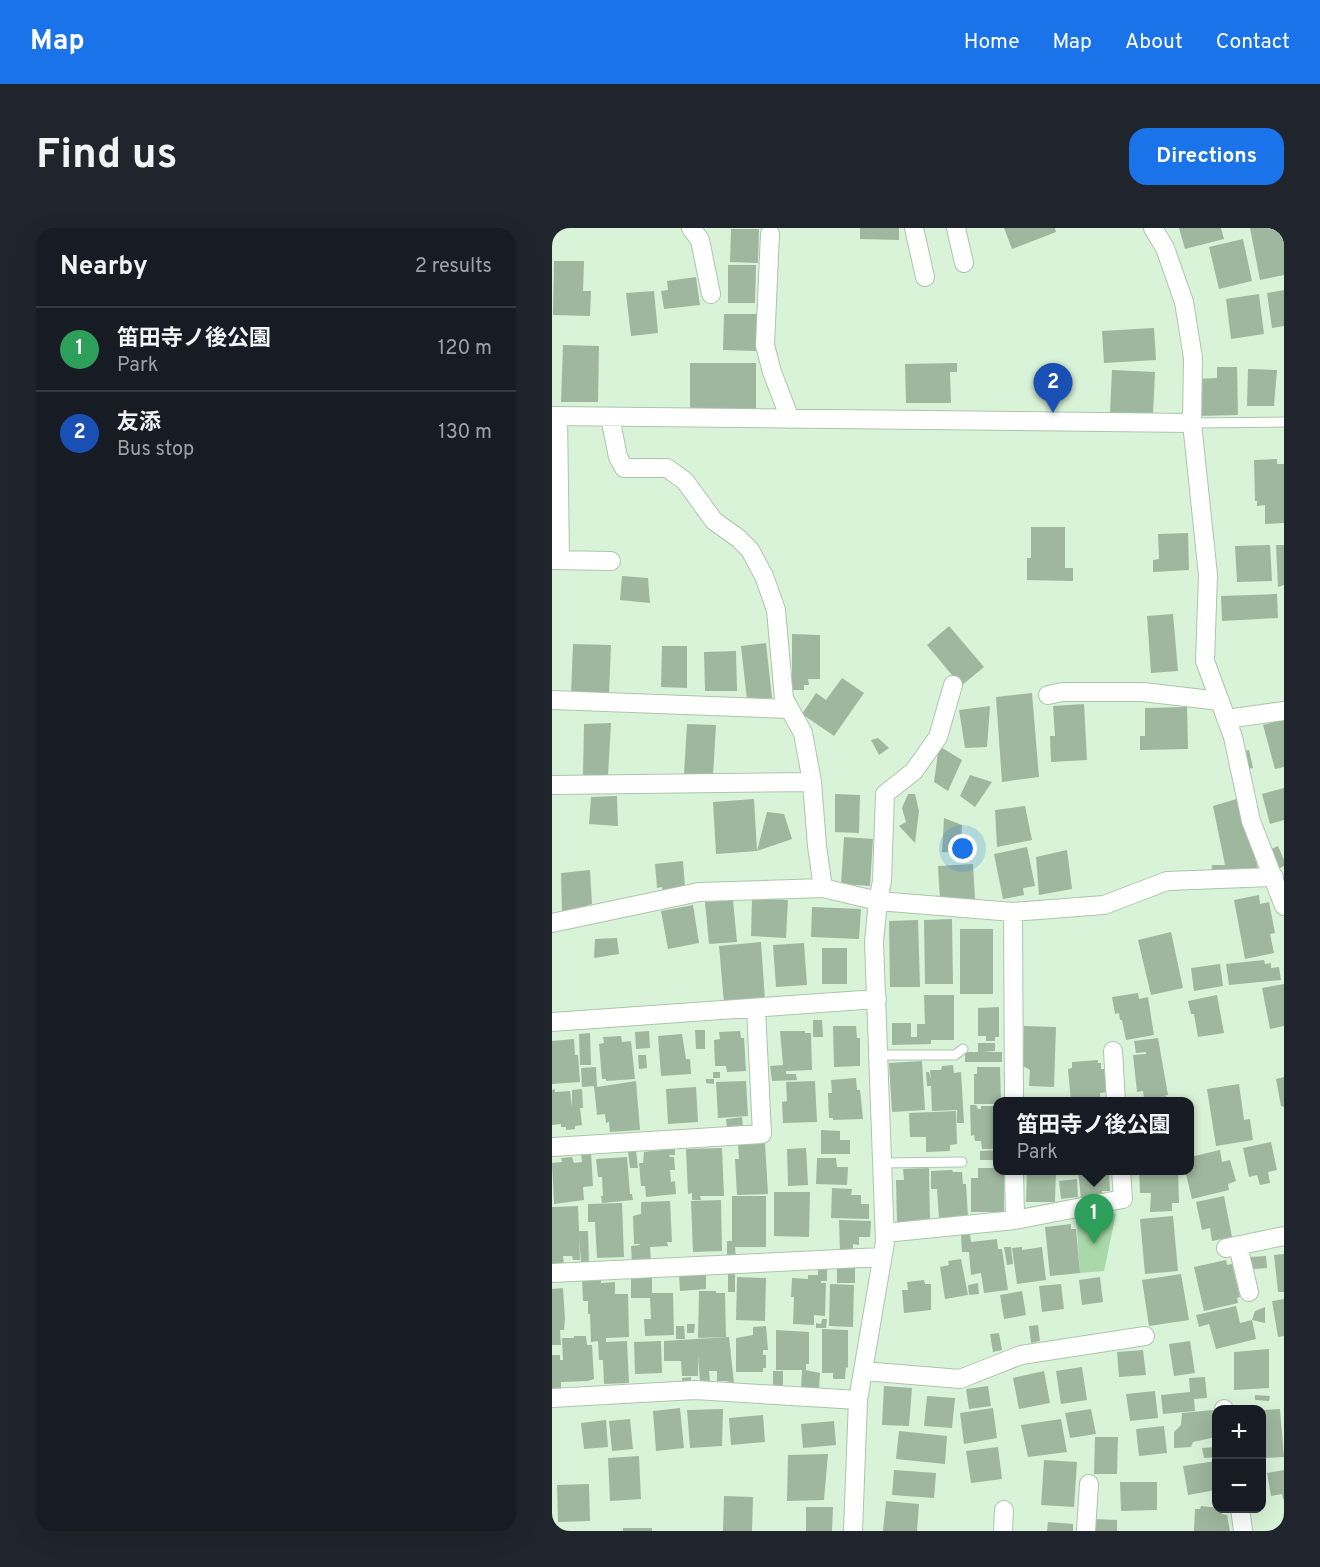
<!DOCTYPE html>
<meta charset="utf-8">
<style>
:root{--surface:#171b24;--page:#20242c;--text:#f1f3f6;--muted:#9ea1a6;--line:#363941;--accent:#1a73e8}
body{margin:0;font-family:Overpass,"Noto Sans JP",sans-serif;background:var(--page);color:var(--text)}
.controls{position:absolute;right:18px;bottom:18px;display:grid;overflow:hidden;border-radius:12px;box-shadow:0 6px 24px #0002}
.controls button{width:54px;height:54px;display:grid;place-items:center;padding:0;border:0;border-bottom:2px solid var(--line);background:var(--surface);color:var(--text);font:30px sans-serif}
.you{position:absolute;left:411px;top:621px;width:21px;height:21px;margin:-15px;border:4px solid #fff;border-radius:50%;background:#1a73e8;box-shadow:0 0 0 9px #1a73e833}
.badge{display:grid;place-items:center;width:39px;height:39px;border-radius:50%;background:var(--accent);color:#fff;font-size:20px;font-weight:700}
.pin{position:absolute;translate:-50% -50px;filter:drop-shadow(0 2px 3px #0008)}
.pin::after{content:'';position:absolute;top:32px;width:21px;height:18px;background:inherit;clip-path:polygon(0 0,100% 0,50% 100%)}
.popup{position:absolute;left:441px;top:869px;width:201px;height:78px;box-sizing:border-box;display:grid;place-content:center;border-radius:12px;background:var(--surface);filter:drop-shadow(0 2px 4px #0005);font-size:20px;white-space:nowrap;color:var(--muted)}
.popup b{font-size:22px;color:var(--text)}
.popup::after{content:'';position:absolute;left:50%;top:100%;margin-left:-12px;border:12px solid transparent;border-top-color:var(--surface)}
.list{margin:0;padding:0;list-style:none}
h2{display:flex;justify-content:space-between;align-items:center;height:78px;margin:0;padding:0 24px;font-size:26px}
h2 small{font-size:20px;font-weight:400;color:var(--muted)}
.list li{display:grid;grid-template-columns:39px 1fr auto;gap:18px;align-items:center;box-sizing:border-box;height:84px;padding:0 24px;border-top:2px solid var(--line)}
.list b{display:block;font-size:22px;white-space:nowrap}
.list p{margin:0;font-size:20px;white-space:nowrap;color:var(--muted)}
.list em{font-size:20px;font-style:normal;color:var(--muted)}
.map{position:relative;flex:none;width:732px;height:1303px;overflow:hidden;border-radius:18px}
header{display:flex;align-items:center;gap:36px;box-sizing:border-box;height:84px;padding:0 30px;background:var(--accent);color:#fff}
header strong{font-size:28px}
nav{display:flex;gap:33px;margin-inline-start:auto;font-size:21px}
.intro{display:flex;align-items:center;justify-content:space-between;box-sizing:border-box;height:144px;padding:0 36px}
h1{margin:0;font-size:42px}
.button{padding:15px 27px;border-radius:18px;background:var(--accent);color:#fff;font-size:21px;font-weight:700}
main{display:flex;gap:36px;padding:0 36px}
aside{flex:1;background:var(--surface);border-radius:18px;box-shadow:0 6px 24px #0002}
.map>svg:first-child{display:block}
</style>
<header>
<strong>Map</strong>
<nav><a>Home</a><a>Map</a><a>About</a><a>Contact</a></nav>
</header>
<div class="intro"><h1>Find us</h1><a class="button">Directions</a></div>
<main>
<aside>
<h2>Nearby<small>2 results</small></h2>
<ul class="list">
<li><span class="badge" style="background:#2e9e5b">1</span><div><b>笛田寺ノ後公園</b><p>Park</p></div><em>120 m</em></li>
<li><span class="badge" style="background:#1a4fb4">2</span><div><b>友添</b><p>Bus stop</p></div><em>130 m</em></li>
</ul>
</aside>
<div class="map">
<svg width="732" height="1303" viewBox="0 0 732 1303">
<rect width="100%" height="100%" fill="#d9f3d8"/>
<path fill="#a9d9a8" d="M564,985L552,1043L528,1045L524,989Z"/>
<path fill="#9eb79e" d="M308,0H347V12L308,11Z
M452,0H503L504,4L460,21Z
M627,0H669L672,11L633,21Z
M698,0H732V47L708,52Z
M179,1H207L206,35L178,34Z
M691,11L700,53L667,61L657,19Z
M2,33H32L31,63H39L38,88L1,87Z
M176,37H204L203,75H176Z
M144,49L148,77L112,81L109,63L116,62L115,53Z
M732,62V98L720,100L715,65Z
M102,63L106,105L79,108L74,65Z
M707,66L712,106L679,111L674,71Z
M172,86H205L204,123L171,122Z
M602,100L604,132L552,135L550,103Z
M11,117L47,118L46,174H9Z
M138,135H204V183L138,182Z
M405,135V144H398L399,175H354L353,136Z
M665,139H685L686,187L646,188L645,151L665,150Z
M696,141L725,142L722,178H695Z
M560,142L603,144L601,187L558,185Z
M725,231V236H732V295L713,296V277L705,278V273H703L702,232Z
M479,299H513V340H521V353L475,352V330H479Z
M636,305L637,342L601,344V332L607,331L606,306Z
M718,317L720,353L685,354L683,318Z
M724,317H732V357L726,359Z
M70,348L96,350L98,375L68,372Z
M725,366L726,390L670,393L669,368Z
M621,386L626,443L599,445L595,388Z
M397,398L432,439L409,458L375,417Z
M240,406L268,407V451H256L257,457H252V462H240Z
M214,415L220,470L195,472L189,418Z
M21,416L59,417L57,467L19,466Z
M110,418H135V460L109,459Z
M184,423L185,463H153L152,424Z
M290,450L312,465L282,508L250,486L264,465L274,472Z
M480,465L487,549L450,554L444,469Z
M532,476L535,532L499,534L498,508H503L501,478Z
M438,478L435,519L413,520L407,482Z
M635,479L636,521L588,522V508H593V480Z
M732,491V539L723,541L711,497Z
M59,495L56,547L31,548L32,496Z
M135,496L164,497L161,548L132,546Z
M326,510L337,520L327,527L319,512Z
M387,518L410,532L396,563L382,554Z
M697,522L701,540L688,542L685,524Z
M418,547L440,554L423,579L408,568Z
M732,560V592L718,596L710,566Z
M283,566L308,567L307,605L283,604Z
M356,566H363L367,583L363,615L347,598L354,594L350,580Z
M65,568L66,598L37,596L39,569Z
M688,570L706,641L659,649L660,637H673L661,578Z
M202,571L205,623L164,626L161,574Z
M473,578L480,612L445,619L443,582Z
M215,584L232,586L240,611L205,623Z
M392,590L410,597L408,625L390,624Z
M292,609L321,611L318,658L289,656Z
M726,618L732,632V638L726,641L717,622Z
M475,619L483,658L471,660L472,667L451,671L442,626Z
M515,622L520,661L487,667L484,629Z
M131,633L133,659L121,660V665L111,666L110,659L105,660L103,636Z
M421,636L423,671L388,673L386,638Z
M38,642L40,676L10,685L9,645Z
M707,667L708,676L717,674L723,705L718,706L722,725L693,731L682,672Z
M200,670L236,672L234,710L199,708Z
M181,672L185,714L157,716L153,674Z
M141,677L147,715L116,721L109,683Z
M260,679L309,681L307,711L259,709Z
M400,691L401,756H373L372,692Z
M366,692L368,759H338L337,693Z
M408,701H441V766H408Z
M619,704L631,760L599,767L586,712Z
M65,710L67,726L42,730L43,711Z
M209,714L213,772L172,775L167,718Z
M252,715L255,757L224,759L221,717Z
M270,720H295V756H270Z
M712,732L713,736L719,735V740L727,739L729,752L677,757L674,736Z
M668,736L671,758L642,763L639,740Z
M732,756V798L718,801L710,760Z
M586,765L587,771L596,769L602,807L574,812L570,792H568L567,785L563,786L560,769Z
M372,767H402V812H379V816L340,817V795H359V809H365V796H373Z
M665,767L672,805L646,809L642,786H639L636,773Z
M447,779V809H443V813H434V808H426V780Z
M261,792H270L271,809H261Z
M281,798H304L305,810H308V838L282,839Z
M472,798L504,799L502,859L477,858L478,842L471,838Z
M143,802H153V821H144Z
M97,803L98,820L84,821L83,804Z
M188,803L189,810H192L194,843L175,844L174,838H163L162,812L168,811L167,804Z
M228,803H253V805H259L260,842L234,843V846H244L245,852L220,853L218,838L231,837Z
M38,805L39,837H28L27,806Z
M130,806L134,831H138L139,846L109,848L106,808Z
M69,808L70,814L79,813L83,851L54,853V851H50L47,816L52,815L51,809Z
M606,810L616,867L607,869L614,868V874H603V869L592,870L591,863L585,864L581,827L594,826V824L584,825L582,813Z
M22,811L23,827H26L28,854L0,856V813Z
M426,815H443V823L430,824H450V834H413V824H426Z
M86,827H94L95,840L87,841Z
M546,832V835H549V841H552L555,864L548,865L549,874H519L516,841L520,840V834Z
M370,833L373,882L340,884L337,835Z
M401,837L402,845L409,844L412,895H405V882L380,883L379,858H375L374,844H377L379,851L378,842H389L390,838Z
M44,839L45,859L84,853L88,902L58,904L57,894L54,895L53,886L45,887L42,858L30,859L29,840Z
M425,839H448L449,874H446V876H422V846H425Z
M161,844H168V850H161Z
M732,849V879L729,878L724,851Z
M304,850L305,862H308L311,891L281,892V890H277L276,865H280L279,852Z
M154,851H162V856L154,855Z
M194,853L196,888L166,890L164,854Z
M263,853L265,894L231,895L230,874L235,873L234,854Z
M687,856L692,892L698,891L701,912L664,918L655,861Z
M144,859L146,894L116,896L114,861Z
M3,861V864L18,863L20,879V862L30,861L31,880H28L30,897L23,898V901L14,902V899H9V896L0,897V862Z
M418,877H424L426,881H429V878H446V921H430L429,913H423L422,907L419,908Z
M404,883L405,916L398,917V923L374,924V909H358L357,885Z
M190,889L191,899L175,900L174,891Z
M269,902L288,903V912H298V926H269Z
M719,914L725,942L716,944L718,955L708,957L705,947L697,949L691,920Z
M213,915L216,966L185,967L183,931H187L186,916Z
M118,918H123V927H117L118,929H122L123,942H118L119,954L123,953L124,966L94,969L93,958H89L87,935H91L92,924L118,921Z
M170,920L172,968H148L149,972H140V965L136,966L134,921Z
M254,920L256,957L236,958L235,921Z
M84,922L86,940H78L76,923Z
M446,922V932H428V923Z
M668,922L670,934L678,932L684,953L676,956L677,962L640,971L633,942H638V929Z
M29,925H39L41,958L31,959L32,972L2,976L0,935L10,934L9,930L20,929L22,935L30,934Z
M75,929L78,966H80L81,972L50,975L49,968H51L50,949H46L44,931Z
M265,930H284L285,939H296L295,957L264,956Z
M377,940L378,994L345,995L344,952H352L351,941Z
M426,940H446V942H452V984H419V950H426Z
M400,942L401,944H410L411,956H414L416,989L387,990L385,961H379V943Z
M475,942H504L503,974H474Z
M526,942H560V945H557L558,963H550L551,969L529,971Z
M587,942H626L627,975H620V983L598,984L599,965H588Z
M525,951L526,969L509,971L507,953Z
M280,960L300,961L299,967H309V976H317V991L279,990Z
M222,964H258L257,1009L222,1008Z
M180,968H214V1019H183L184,1030H175V1013H180Z
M672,968L680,1009L660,1013L658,1000L650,1002L644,974Z
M169,972L170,1023L141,1024L139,973Z
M118,973L120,1014H115L116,1018L98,1019L99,1034L80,1035L79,1018L88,1017L87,1016H82L81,988L89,986V974Z
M70,975L72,1029L45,1030L43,994H36V976Z
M26,978L27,1003H36L37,1035H29L27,1008L28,1032H21L20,1028H11L12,1037H0V979Z
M621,988L626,1043L593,1046L588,991Z
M287,992L319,993L318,1009H307V1017L301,1016V1026L288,1025Z
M519,996V1001H524L528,1045L498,1048L493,999Z
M418,1006L419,1014L445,1011L446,1021H450L456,1062L432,1065L429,1045L419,1047L417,1024H410L409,1007Z
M452,1019H459L461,1036L455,1037Z
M470,1019V1022L490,1019L494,1052L465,1056L460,1020Z
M732,1026V1064H726L722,1027Z
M714,1028L715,1040L701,1041L698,1029Z
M409,1031L416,1067L393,1071L388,1039L397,1037L396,1033Z
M674,1032L675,1037L680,1036L688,1069L685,1070L686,1075L652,1083L642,1039Z
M266,1040H275V1053H269V1055H274L273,1088L262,1087V1097L241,1096L242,1069H239L240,1050L256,1051V1047H266Z
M285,1040H303V1055H285Z
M154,1046V1061L128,1063L127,1047Z
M176,1046H183V1064H176Z
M629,1046L637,1092L597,1098L590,1052Z
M79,1049H100V1065H121L122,1107L93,1108L92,1091H99L98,1070H79Z
M185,1049L214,1050L213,1093L184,1092Z
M548,1049L551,1074L530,1077L527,1052Z
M30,1051H49V1055L63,1054V1066H76L77,1109L54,1110V1114L75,1113L77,1155L52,1156L51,1132H47L46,1113L39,1114L38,1086H36V1073H31Z
M372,1052L373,1056H379V1082L352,1085L350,1062H356L355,1054Z
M426,1055L427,1066L417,1067L416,1057Z
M278,1056L302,1057L301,1099L277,1098Z
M509,1056L512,1081L490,1084L487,1058Z
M11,1060L13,1091L12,1102H8L9,1117H0V1061Z
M147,1063H164V1065H173L174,1109L146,1110Z
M470,1063L474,1087L452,1091L448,1067Z
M732,1071V1108L726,1109L720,1073Z
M684,1078L688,1095L700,1092L704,1111L664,1121L657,1096L647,1099L644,1087Z
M713,1079V1095L700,1092L703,1083Z
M270,1091H275L274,1100H264V1095L269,1096Z
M135,1096H143L142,1105H135Z
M486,1097L488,1113L479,1115L477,1098Z
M124,1098H132L133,1111H124Z
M214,1098L216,1122H211V1127H214V1140H211V1144H184V1110L201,1107V1099Z
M270,1101L296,1102V1140L294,1139L293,1151H281V1145H270Z
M224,1102L257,1104V1136H254V1142L268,1145L267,1161H249L250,1142H224Z
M447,1105L450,1122L441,1124L438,1106Z
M22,1108H34L35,1117H40L42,1151L36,1153L9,1154V1162H0V1127H8V1132H11L10,1110H22Z
M177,1109L182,1155L174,1153H165V1143H157L158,1154H148L146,1128V1148H130L129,1133H112V1113Z
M109,1113L110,1145L83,1146L82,1114Z
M638,1113L643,1145L622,1148L617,1116Z
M717,1121V1160L682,1162V1124Z
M591,1122L594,1147L567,1149L565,1124Z
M530,1139L535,1172L509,1176L504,1143Z
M221,1143H231V1161H221Z
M492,1143L498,1175L467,1181L461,1150Z
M139,1149V1155H130V1150Z
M653,1149L655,1170L642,1171L643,1183L611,1186L609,1167L638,1164L637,1150Z
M332,1158L360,1160L357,1198L330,1197Z
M436,1158L439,1178L417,1181L414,1161Z
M603,1163L606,1190L578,1193L574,1166Z
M703,1167L718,1168L717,1173L703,1172Z
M375,1168L403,1170L400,1200L372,1198Z
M128,1180L132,1220L104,1223L101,1183Z
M441,1180L445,1210L412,1216L408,1185Z
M171,1181L170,1218L138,1220L135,1182Z
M539,1181L544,1206L518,1210L513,1185Z
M728,1181L732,1229L710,1230V1182Z
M661,1182L664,1209L641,1214L639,1219L622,1220V1204L629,1197L630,1185Z
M211,1187L213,1214L179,1217L177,1190Z
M78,1191L81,1221L60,1223L57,1193Z
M509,1191L515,1224L476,1229L469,1197Z
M54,1192L56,1219L32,1221L29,1195Z
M282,1193L284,1217L251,1220L249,1196Z
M612,1198L615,1225L587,1228L584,1201Z
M347,1203L395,1208L393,1236L344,1231Z
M543,1209H566L565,1246H542Z
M446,1219L450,1251L419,1255L414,1223Z
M664,1219V1229L652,1230L650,1220Z
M276,1226L272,1272L235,1273L236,1227Z
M87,1228L89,1271L58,1273L56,1230Z
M492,1232L525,1234L522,1279L489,1277Z
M664,1233V1262L636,1267L631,1238Z
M342,1242L384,1245L382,1270L340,1267Z
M732,1242V1271H731L730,1266L719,1268L715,1245Z
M568,1254H605V1282L569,1283Z
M37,1256L38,1293L6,1294L5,1257Z
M172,1268L201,1269L200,1303H171Z
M334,1273L367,1276L365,1303H331Z
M649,1278L669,1280L670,1286L675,1287L678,1303H642L643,1281H648Z
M254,1279H281L280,1303H254Z
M542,1291L565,1292V1303H542Z
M496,1294L521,1296V1303H495Z
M71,1300H100V1303H71Z"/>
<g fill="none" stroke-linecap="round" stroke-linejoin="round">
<defs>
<path id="lane" d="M640,195L732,194
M327,827H403L411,821
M330,935L410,934"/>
<path id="street" d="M139,0L148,12L159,66
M362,0L373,49
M404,0L412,35
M601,0L613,20L632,74L641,130L640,195L656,347L653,433L681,509L699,593L732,678
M218,6L213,117L220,144L238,191
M0,188L640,195
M6,188L8,332
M58,189L66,229L72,240H115L133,253L162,293L186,310L198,322L212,348L224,382L232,471L251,505L260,554L265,618L271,660
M0,332L59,333
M496,467L511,464H591L668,473
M0,472L237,481
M674,491L732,483
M0,557L260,554
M461,684L462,874
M0,695L147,664L271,660L326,673L461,684L552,677L615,653L722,649
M0,794L325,771
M561,823L564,874
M0,919L210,906L204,780
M462,942L463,992
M333,1005L463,992L571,971L569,942
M686,1018L697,1064
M674,1020L732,1008
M0,1045L330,1029
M311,1143L408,1151L469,1127L593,1108
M0,1170L143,1162L306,1172
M672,1181V1182
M688,1280L691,1303
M301,1303L306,1172L333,1014L322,714L326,673L330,653L333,566L362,543L386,509L401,457
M451,1303L452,1282
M534,1303L537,1256"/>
</defs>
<use href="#lane" stroke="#acc5ab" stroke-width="11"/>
<use href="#street" stroke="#acc5ab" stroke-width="20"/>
<use href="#lane" stroke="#fff" stroke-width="9"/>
<use href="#street" stroke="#fff" stroke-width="18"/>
</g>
</svg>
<div class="controls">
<button>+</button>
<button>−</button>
</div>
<div class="you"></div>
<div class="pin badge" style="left:542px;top:1016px;background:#2e9e5b">1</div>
<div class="popup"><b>笛田寺ノ後公園</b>Park</div>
<div class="pin badge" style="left:501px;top:185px;background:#1a4fb4">2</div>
</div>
</main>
